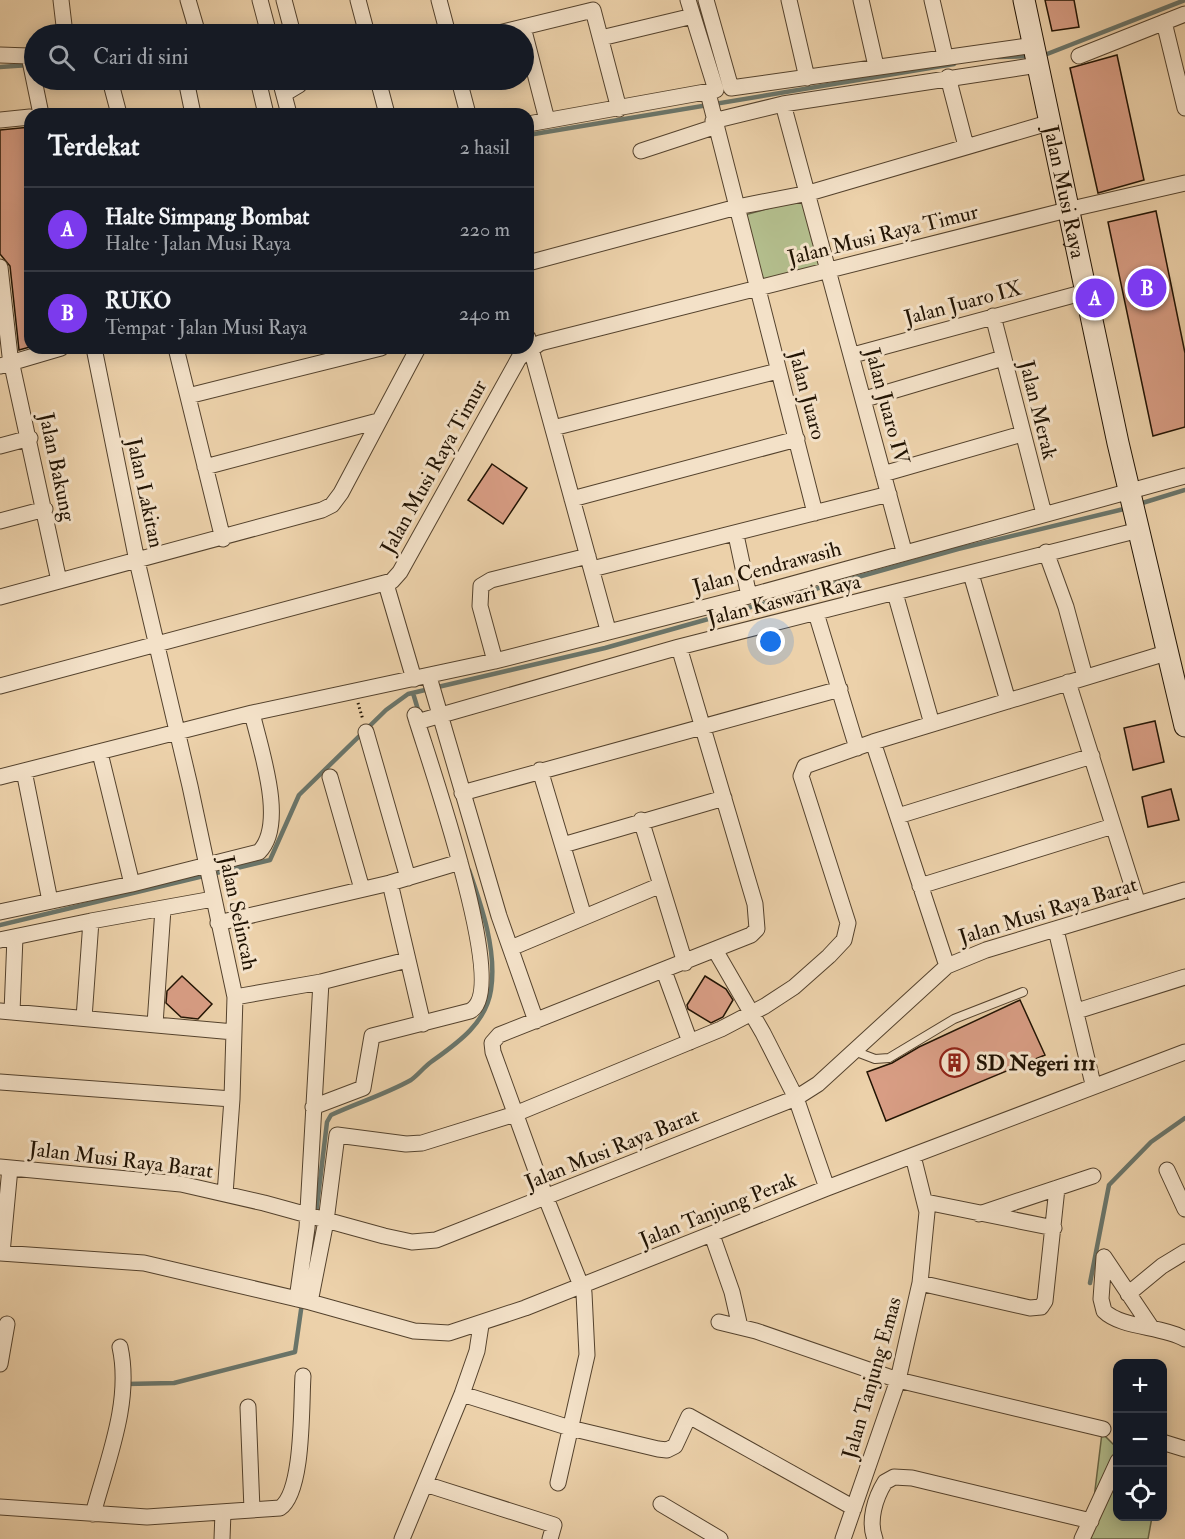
<!DOCTYPE html>
<html lang="id">
<meta charset="utf-8">
<style>
:root{--surface:#171b24;--page:#242831;--text:#f1f3f6;--muted:#9ea1a6;--line:#363941;--accent:#7c3aed}
body{margin:0;font-family:"IM FELL Double Pica",serif;background:var(--page);color:var(--text)}
.controls{position:absolute;right:18px;bottom:18px;display:grid;overflow:hidden;border-radius:12px;box-shadow:0 3px 15px #0003}
.controls button{width:54px;height:54px;display:grid;place-items:center;padding:0;border:0;border-bottom:2px solid var(--line);background:var(--surface);color:var(--text);font:30px sans-serif}
.you{position:absolute;left:771px;top:642px;width:21px;height:21px;margin:-15px;border:4px solid #fff;border-radius:50%;background:#1a73e8;box-shadow:0 0 0 9px #1a73e833}
.badge{display:grid;place-items:center;width:39px;height:39px;border-radius:50%;background:var(--accent);color:#fff;font-size:20px;font-weight:700}
.pin{position:absolute;translate:-50% -50%;border:3px solid #fff;box-shadow:0 2px 6px #0006}
.list{margin:0;padding:0;list-style:none}
h2{display:flex;justify-content:space-between;align-items:center;height:78px;margin:0;padding:0 24px;font-size:26px}
h2 small{font-size:20px;font-weight:400;color:var(--muted)}
.list li{display:grid;grid-template-columns:39px 1fr auto;gap:18px;align-items:center;box-sizing:border-box;height:84px;padding:0 24px;border-top:2px solid var(--line)}
.list b{display:block;font-size:22px;white-space:nowrap}
.list p{margin:0;font-size:20px;white-space:nowrap;color:var(--muted)}
.list em{font-size:20px;font-style:normal;color:var(--muted)}
.icon{flex:none;width:33px;height:33px;fill:none;stroke:currentColor;stroke-width:2;stroke-linecap:round;stroke-linejoin:round}
.map{position:relative;flex:none;width:1185px;height:1539px;overflow:hidden}
.search{position:absolute;background:var(--surface);box-shadow:0 3px 15px #0003;left:24px;top:24px;width:510px;height:66px;display:flex;align-items:center;gap:15px;box-sizing:border-box;padding:0 21px;border-radius:33px;color:var(--muted);font-size:22px}
.panel{position:absolute;background:var(--surface);box-shadow:0 3px 15px #0003;left:24px;top:108px;width:510px;height:246px;border-radius:18px}
.map>svg:first-child{display:block}
</style>
<div class="map">
<svg width="1185" height="1539" viewBox="0 0 1185 1539">
<rect width="100%" height="100%" fill="#ecd1aa"/>
<filter id="stains"><feTurbulence type="fractalNoise" baseFrequency=".00333" numOctaves="4"/><feColorMatrix values="0 0 0 0 .2 0 0 0 0 .09 0 0 0 0 .02 0 0 0 .5 -.17"/></filter>
<radialGradient id="worn" r=".72"><stop offset=".6" stop-color="#630" stop-opacity="0"/><stop offset="1" stop-color="#630" stop-opacity=".3"/></radialGradient>
<path fill="#b3bd8c" stroke="#6a6848" stroke-width="1.5" d="M803,199L821,265L761,283L741,216Z
M1102,1433L1117,1448L1118,1516L1152,1517L1148,1539H1089Z"/>
<g fill="none" stroke-linecap="round" stroke-linejoin="round">
<path stroke="#6a756a" stroke-width="4.5" d="M1042,56L1185,0
M997,57L1031,56
M0,67L29,65
M528,135L954,64
M1139,504L1185,490
M413,693L419,713
M0,925L270,860L299,795L386,710L408,694L605,648L958,549L1128,508
M316,1214L327,1122L331,1115C357,1103 386,1094 411,1080C418,1075 424,1067 431,1062C456,1044 486,1024 491,990C497,951 482,907 469,870
M1090,1283L1109,1185L1151,1142L1185,1118
M126,1384L174,1383L295,1352L302,1303"/>
</g>
<path fill="#d89d84" stroke="#211303" stroke-width="1.5" d="M1045,0H1074L1079,27L1052,31Z
M1117,55L1144,180L1098,193L1070,68Z
M30,127V347L19,350L10,266L0,254V130Z
M1156,211L1185,353V427L1153,436L1108,222Z
M492,464L527,488L503,524L468,500Z
M1155,721L1164,762L1133,770L1124,728Z
M1171,789L1179,820L1148,827L1142,797Z
M182,976L212,1004L198,1019L181,1017L166,1003L167,991Z
M705,976L726,989L733,1000L723,1017L711,1023L688,1009L687,1005Z
M1020,1000L1045,1055L886,1121L867,1072L892,1063L919,1047Z"/>
<g fill="none" stroke-linecap="round" stroke-linejoin="round">
<defs>
<path id="lane" d="M854,1051L875,1059L889,1058L954,1019L1023,992"/>
<path id="street" d="M61,0L65,34
M188,0L198,34
M260,0L269,34
M284,0L293,34
M358,0L367,34
M439,0L448,34
M706,0L731,88L1035,45
M789,0L807,78
M861,0L876,66
M932,0L945,56
M1164,22L1185,108
M523,27L547,120
M495,34L593,10L619,109
M601,38L693,16
M0,55L29,56L41,114
M1079,56L1185,14
M948,77L966,146
M110,80L119,114
M186,80L193,114
M258,80L266,114
M280,80L289,114
M378,80L387,114
M459,80L468,114
M708,93L815,513
M284,94L299,85L302,80
M783,104L904,551
M0,120L30,117
M713,121L783,104L1038,65
M528,124L716,90L688,0
M641,151L714,127
M528,263L737,207L809,193L1048,123
M0,267L10,356L59,581
M993,316L1044,514
M528,338L608,630
M94,348L137,561L190,786L235,997L232,1099L225,1194
M176,348L223,539
M853,355L1085,292
M0,366L61,348
M188,396L381,348
M865,399L1003,358
M553,428L778,371
M0,446L30,438
M205,467L378,421
M883,474L1022,434
M572,499L797,439
M0,521L45,509
M736,535L749,596
M1046,552L1066,607L1085,677
M592,569L889,494
M971,574L1008,701
M386,584L414,679
M895,593L932,724
M0,597L322,510L332,505L341,493L418,348
M816,613L857,748
M495,661L480,606L481,586L491,580L588,556
M429,677L499,916L536,1021
M1068,682L1138,904
M0,686L392,581L400,572L519,358L540,343L1067,210L1185,183
M417,722L679,647L1139,530
M366,732L408,878
M873,742L947,966
M100,753L132,884
M540,770L584,917
M24,771L50,901
M0,777L252,713L495,661L749,596L1185,476
M330,777L362,889
M462,793L840,689
M898,816L1092,756
M641,820L685,963
M563,845L724,798
M390,883L423,1024
M920,886L1113,826
M0,912L132,884L259,852C287,824 260,748 252,713
M218,923L390,883L460,862
M1056,930L1093,1084
M0,940L91,921L213,899
M511,948L661,885
M715,950L763,1033L796,1098L827,1188
M664,971L690,1042
M235,997L321,982L407,960
M0,1011L234,1032
M1077,1011L1185,977
M12,1012L15,937
M84,1018L91,921
M155,1024L163,909
M0,1082L232,1099
M313,1107L363,1088L372,1036L470,1011C511,991 427,756 415,715
M0,1167L181,1184L264,1203L384,1236L412,1242L436,1240L796,1098L818,1084L947,966L986,950L1185,890
M1167,1170L1185,1209
M926,1202L1054,1228
M979,1214L1093,1176
M712,1235L732,1292L740,1327
M0,1253L144,1263L310,1302L414,1331L449,1333L525,1308L827,1188L1185,1052
M2,1253L10,1168
M1104,1257L1101,1299L1104,1311C1121,1328 1163,1326 1185,1339
M1104,1257L1151,1327
M920,1283L1030,1308L1041,1307L1045,1301L1057,1188
M1128,1294L1162,1266L1185,1252
M297,1299L307,1228L321,982
M310,1302L326,1221L337,1135L406,1144L422,1143L515,1114L612,1074L721,1029L765,1006L794,987L829,956L844,940L848,923L801,776L805,766L873,742L1166,653
M719,1322L756,1331L898,1380L1103,1429
M0,1364L7,1324
M462,1394L570,1428L658,1449L667,1450L675,1446L689,1416L854,1508
M248,1407L252,1510
M1162,1442L1185,1449
M558,1483L587,1355L584,1293L546,1198L493,1052L492,1043L499,1035L751,935L757,929L755,904L679,647
M425,1484L554,1525L550,1539
M661,1504L720,1539
M0,1507L147,1517L280,1508C304,1492 301,1404 303,1376
M93,1514C107,1461 132,1402 120,1347
M222,1539L223,1512
M402,1539L462,1394L477,1351L481,1325
M843,1539L898,1380L920,1283L927,1212L913,1156
M875,1539C868,1521 875,1498 885,1482L894,1477L912,1478L1091,1521
M1082,1539L1118,1461"/>
<g id="secondary">
<path id="s1" d="M1024,0L1118,443L1185,726"/>
</g>
</defs>
<use href="#lane" stroke="#54422d" stroke-width="10"/>
<use href="#street" stroke="#54422d" stroke-width="17"/>
<use href="#secondary" stroke="#211303" stroke-width="23"/>
<path stroke="#211303" stroke-width="3" stroke-dasharray="1.5 3" stroke-linecap="butt" d="M358,703L363,720"/>
<use href="#lane" stroke="#f3e1c8" stroke-width="8"/>
<use href="#street" stroke="#f3e1c8" stroke-width="15"/>
<use href="#secondary" stroke="#f3e1c8" stroke-width="21"/>
</g>
<defs>
<symbol id="building-ring" viewBox="-11 -11 22 22"><circle r="9.5" fill="#f3e1c8" stroke="#8f2418" stroke-width="1.5"/><path d="M-4-6H4V6H1V3H-1V6H-4ZM-2.5-4.3h1.7v1.8h-1.7ZM.8-4.3h1.7v1.8H.8ZM-2.5-1h1.7V.8h-1.7ZM.8-1h1.7V.8H.8Z" fill="#8f2418"/></symbol>
</defs>
<g fill-rule="evenodd">
<use href="#building-ring" x="938" y="1046" width="33" height="33"/>
</g>
<g text-anchor="middle" dominant-baseline="central" stroke-width="6" stroke-linejoin="round" paint-order="stroke">
<g font-size="21" fill="#211303" stroke="#f3e1c8">
<text stroke="none"><textPath href="#s1" startOffset="196">Jalan Musi Raya</textPath></text>
<text transform="translate(883 235) rotate(-14)">Jalan Musi Raya Timur</text>
<text transform="translate(963 303) rotate(-15)">Jalan Juaro IX</text>
<text transform="translate(807 395) rotate(75)">Jalan Juaro</text>
<text transform="translate(887 406) rotate(75)">Jalan Juaro IV</text>
<text transform="translate(1038 410) rotate(76)">Jalan Merak</text>
<text transform="translate(57 467) rotate(78)">Jalan Bakung</text>
<text transform="translate(434 467) rotate(-61)">Jalan Musi Raya Timur</text>
<text transform="translate(145 493) rotate(78)">Jalan Lakitan</text>
<text transform="translate(767 568) rotate(-15)">Jalan Cendrawasih</text>
<text transform="translate(784 600) rotate(-14)">Jalan Kaswari Raya</text>
<text transform="translate(1048 911) rotate(-17)">Jalan Musi Raya Barat</text>
<text transform="translate(238 913) rotate(78)">Jalan Selincah</text>
<text transform="translate(612 1149) rotate(-22)">Jalan Musi Raya Barat</text>
<text transform="translate(121 1160) rotate(7)">Jalan Musi Raya Barat</text>
<text transform="translate(718 1210) rotate(-22)">Jalan Tanjung Perak</text>
<text transform="translate(872 1378) rotate(-74)">Jalan Tanjung Emas</text>
</g>
<g font-size="21" font-weight="bold" fill="#211303" stroke="#f3e1c8" text-anchor="start">
<text x="976" y="1063">SD Negeri 111</text>
</g>
</g>
<rect width="100%" height="100%" filter="url(#stains)"/>
<rect width="100%" height="100%" fill="url(#worn)"/>
</svg>
<div class="controls">
<button>+</button>
<button>−</button>
<button><svg class="icon" aria-label="locate" viewBox="0 0 24 24"><circle cx="12" cy="12" r="6"/><path d="M12 2v4M12 18v4M2 12h4M18 12h4"/></svg></button>
</div>
<div class="you"></div>
<div class="pin badge" style="left:1095px;top:298px">A</div>
<div class="pin badge" style="left:1147px;top:288px">B</div>
<div class="search"><svg class="icon" aria-label="search" viewBox="0 0 24 24"><circle cx="10" cy="10" r="6"/><path d="M15 15l6 6"/></svg>Cari di sini</div>
<section class="panel">
<h2>Terdekat<small>2 hasil</small></h2>
<ul class="list">
<li><span class="badge">A</span><div><b>Halte Simpang Bombat</b><p>Halte · Jalan Musi Raya</p></div><em>220 m</em></li>
<li><span class="badge">B</span><div><b>RUKO</b><p>Tempat · Jalan Musi Raya</p></div><em>240 m</em></li>
</ul>
</section>
</div>
